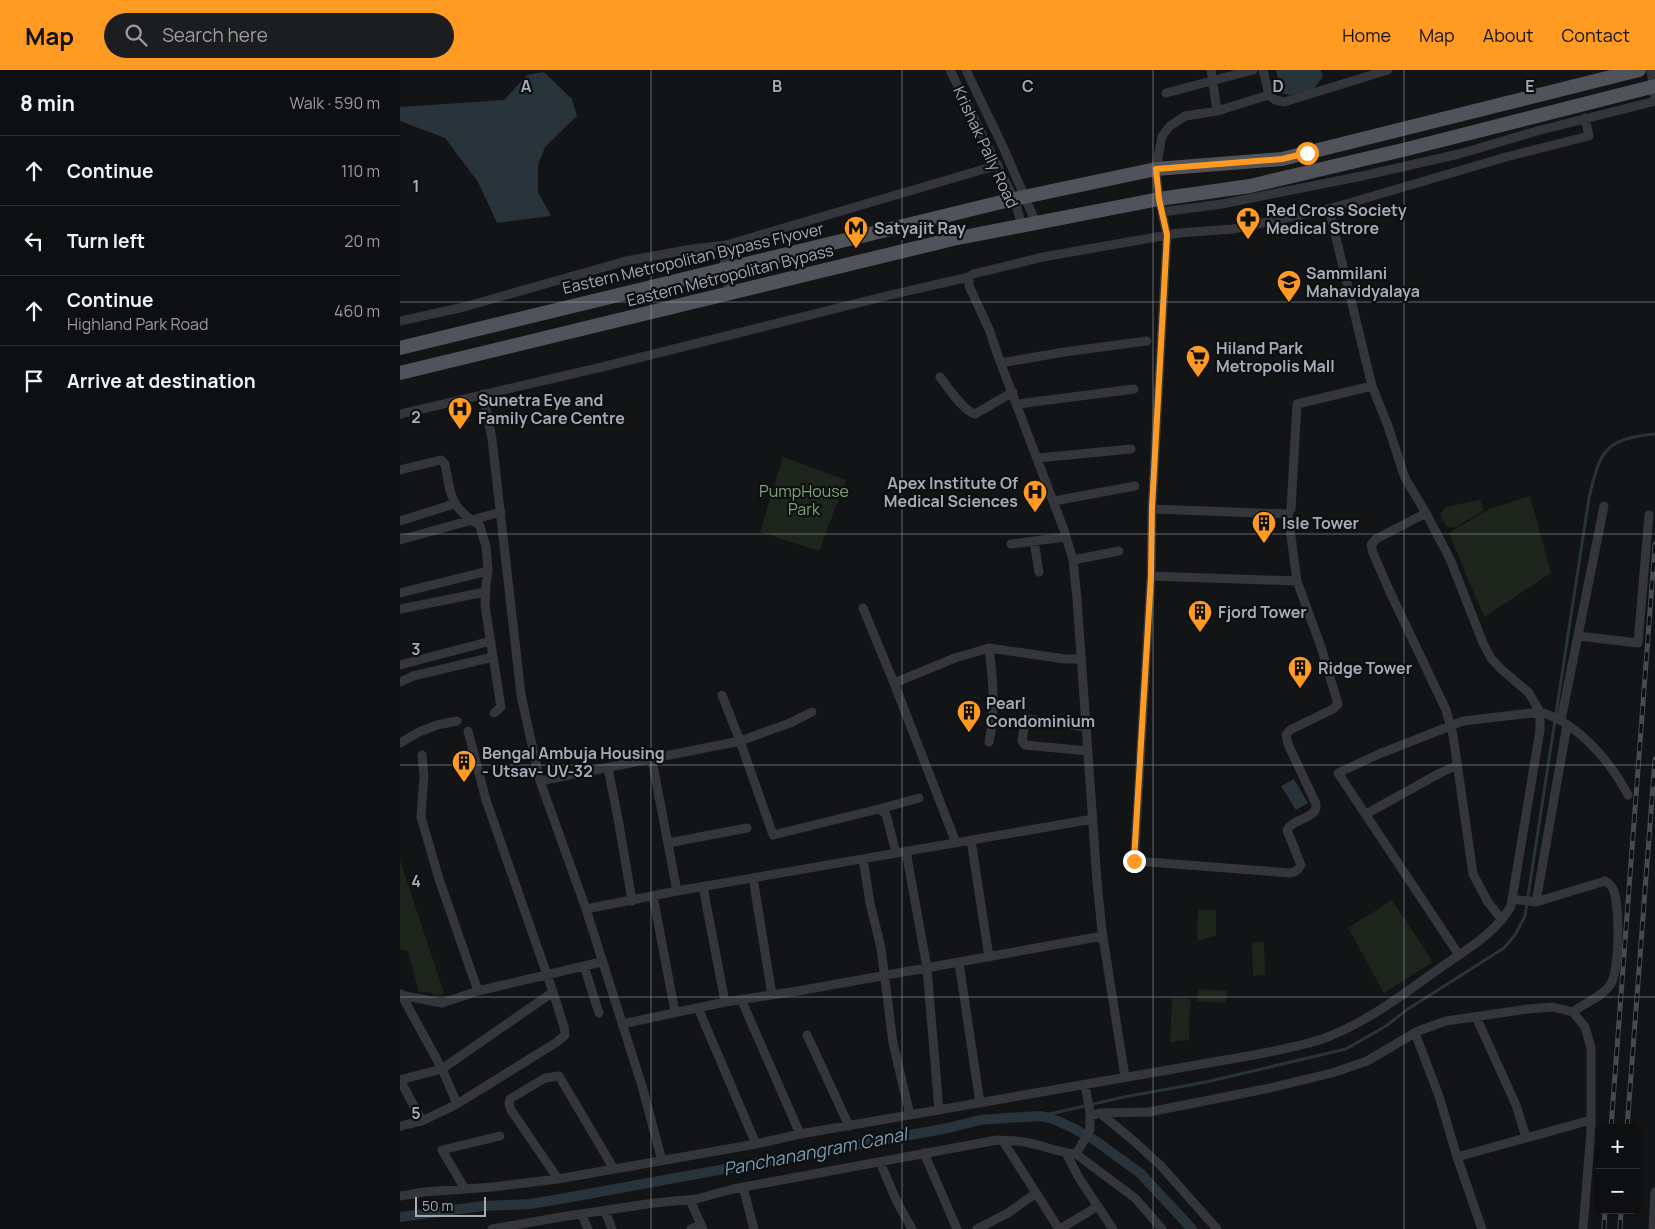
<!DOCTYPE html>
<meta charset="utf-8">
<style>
:root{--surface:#0e0f10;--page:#1c1d1e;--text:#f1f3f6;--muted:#9b9c9f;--line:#2e2f30;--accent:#ff9b22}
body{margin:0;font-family:Manrope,sans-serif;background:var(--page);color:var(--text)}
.controls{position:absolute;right:15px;bottom:15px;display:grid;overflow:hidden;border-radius:8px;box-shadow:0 1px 4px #0004}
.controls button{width:45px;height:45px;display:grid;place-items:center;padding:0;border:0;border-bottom:1px solid var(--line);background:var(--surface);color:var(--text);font:25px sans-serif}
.scale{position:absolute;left:15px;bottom:12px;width:71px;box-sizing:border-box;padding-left:5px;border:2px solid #a4acb7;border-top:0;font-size:14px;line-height:18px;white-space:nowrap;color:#a4acb7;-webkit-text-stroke:4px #0e0f10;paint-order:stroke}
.stop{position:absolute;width:15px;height:15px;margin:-11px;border:4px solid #ff9b22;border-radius:50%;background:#fff}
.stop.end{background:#ff9b22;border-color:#fff;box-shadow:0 1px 5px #0008}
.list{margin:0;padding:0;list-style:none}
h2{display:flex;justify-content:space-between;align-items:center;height:65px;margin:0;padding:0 20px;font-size:21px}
h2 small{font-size:16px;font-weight:400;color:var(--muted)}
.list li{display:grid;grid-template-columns:32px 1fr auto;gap:15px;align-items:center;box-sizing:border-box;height:70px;padding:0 20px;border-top:1px solid var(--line)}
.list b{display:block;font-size:19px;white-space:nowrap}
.list p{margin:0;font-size:16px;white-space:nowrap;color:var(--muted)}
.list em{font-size:16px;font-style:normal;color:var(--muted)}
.icon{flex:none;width:28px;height:28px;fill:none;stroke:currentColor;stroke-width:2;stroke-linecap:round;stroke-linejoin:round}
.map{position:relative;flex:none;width:1255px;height:1159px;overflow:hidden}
header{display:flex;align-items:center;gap:30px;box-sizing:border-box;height:70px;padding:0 25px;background:var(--accent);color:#111}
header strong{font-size:24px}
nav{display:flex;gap:28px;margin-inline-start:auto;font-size:18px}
.search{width:350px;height:45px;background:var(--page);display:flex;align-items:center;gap:12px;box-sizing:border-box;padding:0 18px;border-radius:28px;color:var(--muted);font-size:19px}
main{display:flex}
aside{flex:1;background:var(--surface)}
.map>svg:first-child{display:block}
</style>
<header>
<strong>Map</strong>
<div class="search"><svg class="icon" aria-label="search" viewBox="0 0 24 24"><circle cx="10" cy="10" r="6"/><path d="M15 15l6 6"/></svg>Search here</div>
<nav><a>Home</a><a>Map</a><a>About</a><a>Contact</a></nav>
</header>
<main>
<aside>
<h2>8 min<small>Walk · 590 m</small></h2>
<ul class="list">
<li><svg class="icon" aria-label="ahead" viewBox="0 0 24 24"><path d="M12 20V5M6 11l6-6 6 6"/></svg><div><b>Continue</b></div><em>110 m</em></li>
<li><svg class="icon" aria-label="left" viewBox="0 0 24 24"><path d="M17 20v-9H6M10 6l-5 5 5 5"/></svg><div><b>Turn left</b></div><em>20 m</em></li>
<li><svg class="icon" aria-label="ahead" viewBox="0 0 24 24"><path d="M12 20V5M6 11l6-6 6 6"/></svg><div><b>Continue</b><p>Highland Park Road</p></div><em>460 m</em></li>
<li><svg class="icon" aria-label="arrive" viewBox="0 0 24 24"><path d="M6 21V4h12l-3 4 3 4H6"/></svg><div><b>Arrive at destination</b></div></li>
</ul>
</aside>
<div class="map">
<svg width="1255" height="1159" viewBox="0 0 1255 1159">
<rect width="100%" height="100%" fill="#131415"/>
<path fill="#1d251d" d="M383,387L446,410L419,481L360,462Z
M1130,426L1151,503L1084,547L1049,463L1089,439Z
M1080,430L1084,440L1054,458L1046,456L1040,444L1046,437Z
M0,790L44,923L36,926L29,922H19L8,881L0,879Z
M992,830L1033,892L984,923L948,858Z
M798,840H816V866L797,871Z
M852,872H864L865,905L853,906Z
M798,919L827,921L826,933L797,931Z
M772,928L790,929L789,970L770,972Z"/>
<path fill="#29343a" d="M876,0H921L923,6L914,19L890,25L881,23Z
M144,2L172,29L177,46L145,77L138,95V122L151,146L97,153L78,112L45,68L0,51V37L104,30L127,5Z
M894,709L908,733L896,740L881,716Z"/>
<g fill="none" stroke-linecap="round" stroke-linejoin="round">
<path stroke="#29343a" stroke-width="3" d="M641,1046L724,1027L806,1012L946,979L986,956L1008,939L1104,878L1115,865L1125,846L1189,428C1200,380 1205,369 1255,364"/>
<path stroke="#29343a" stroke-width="10" d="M0,1147L83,1136L130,1134L166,1128L548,1058L580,1050L606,1048L641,1046L653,1049L673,1058L696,1071L740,1103L792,1159"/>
<path stroke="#34363b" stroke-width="9" d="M550,0L614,129L622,155
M566,0L604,79L636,153
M811,0L817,41
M1251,0L1255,29
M766,23L853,0
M869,25L875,30L884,32L988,0
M929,139L972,316L988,356L1005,408L1026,443L1050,489L1083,573L1091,588L1101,599L1129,623L1140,642C1177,652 1211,692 1228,725
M762,142L822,134L962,106L1059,84L1137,61L1255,31
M326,175L324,198L330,223
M569,207V216L589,259L598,286L664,460L673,490L677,529L697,811L702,861L725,1007
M0,251L64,237L226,191L292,179L326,175L598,95
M601,293L664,282L747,271
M540,307C548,317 563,341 575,344L613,322
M83,324L92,369L121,625L140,711L186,839L242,1016L262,1091
M618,334L734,319
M0,344L202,297L486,226L569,207L573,204L643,187L779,163L833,159L929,139L1106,87L1189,66L1185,48
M638,388L731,379
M0,400L41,390L45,394C51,427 50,437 80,456L86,477L88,501L86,515L85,536L101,637L94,643
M654,431L735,416
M752,439L888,444
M1026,443L976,469L971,475L973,483L990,522L1046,640L1053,665L1073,804L1088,832L1102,850
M0,451L54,434
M0,470L101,442
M634,471L639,502
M611,474L666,467
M673,490L719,481
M751,506L897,511
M0,523L88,501
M463,538L494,613
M0,539L85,522
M1178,566L1238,573L1249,445
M0,595L91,571
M0,612L13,606L93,587
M322,625L340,671L390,653L412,642
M1161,650L1204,436
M686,657L628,649L625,651L622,671L625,675L688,681
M589,672C596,640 593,610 589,578
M0,673L19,662L37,655L57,651
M22,685L24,706L21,747L39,809L78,921
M252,690L277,821
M208,698L219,754L232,831
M140,711L340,671L373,765L479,739L486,744L496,783
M479,739L519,728
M966,744L1040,703L1056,696
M571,770L589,887
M268,773L347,758
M556,773L494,613L555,588L589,578L665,589H680
M506,781L527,898L539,1040
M463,789L470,833L481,878L493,973L510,1045
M735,791L890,803C896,802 898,800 901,795L887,760C893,748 918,749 916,734L888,674L886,665L890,660L933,639L938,634L921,577L897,511L888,444L891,439L897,334L972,316
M734,797L751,506L752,439L767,165L759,129L756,99L762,66L770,56L785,46L817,41L869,25L863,0
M353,808L372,925
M303,817L325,932
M253,826L275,942
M1112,829L1136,832L1205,811C1208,813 1212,816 1213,819C1220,834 1220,902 1210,915C1202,927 1184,933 1173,942
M1136,832L1167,655
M186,839L277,821L693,749
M559,893L580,1033
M184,896L199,943
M0,925L42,933L78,921L201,892
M341,929L400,1064
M298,938L356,1074
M1076,947L1116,1035L1126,1067
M222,954L325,932L398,921L703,866
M1015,963L1039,1026L1057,1087
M407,965L449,1056
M0,1010L42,999L153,922
M0,1010L22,1051
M57,1034L157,972L165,965L164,957L153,922L86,730L68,661
M700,1043L735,1072L761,1096L817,1159
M690,1046L700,1043L749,1042L870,1018L932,1003L967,991L1018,961L1046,951L1128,939L1153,937L1173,942L1185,957L1191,978V1061L1183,1159
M0,1056L22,1051L57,1034L42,999L1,924
M603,1071L659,1159
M524,1083L557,1159
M666,1083L679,1108L713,1159
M676,1084L690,1060V1042L685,1015
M480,1092L497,1132L512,1159
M158,1109L111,1040L109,1034L110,1029L145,1008L159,1006L214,1099
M343,1117L354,1159
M65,1119L42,1080L100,1066
M0,1126L24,1122L93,1117L158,1109L356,1074L400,1064L854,985C878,980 903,976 925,968C968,952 1006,922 1043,896C1067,879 1096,863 1111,836L1140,660V642L1063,651L979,684L938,703L1059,885
M290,1130L303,1159
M205,1141L212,1159
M182,1145L188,1159
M92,1159L161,1147L254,1133L296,1129L333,1119L597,1070C608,1071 619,1070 629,1073C645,1076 660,1083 676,1084L735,1128L762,1159
M291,1159L301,1155
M577,1159L608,1143L636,1123
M660,1159L698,1136
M1082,1159L1057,1087L1191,1050
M1253,1159L1255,1122"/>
<path stroke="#50535a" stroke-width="14" d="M0,278L614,129L756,99L882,89L1239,0
M0,303L553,169L759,129L850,116"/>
<defs>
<path id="rail" d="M1211,1058L1255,474
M1227,1058L1255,689
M1204,1159L1205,1140
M1220,1159L1221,1140"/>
</defs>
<use href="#rail" stroke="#474a50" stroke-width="5"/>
<use href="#rail" stroke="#0e0f10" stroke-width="3" stroke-dasharray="9" stroke-linecap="butt"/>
<path stroke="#50535a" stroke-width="14" d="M850,116L1007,79L1255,16"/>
</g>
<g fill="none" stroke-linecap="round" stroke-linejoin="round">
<path stroke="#ff9b22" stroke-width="6" d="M734,791L751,506L752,438L767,165L759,129L756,99L882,89L907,83"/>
</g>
<path fill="none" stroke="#a4acb7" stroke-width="1" stroke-opacity="0.55" d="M251,0V1159M502,0V1159M753,0V1159M1004,0V1159M0,232H1255M0,464H1255M0,695H1255M0,927H1255"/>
<defs>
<symbol id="pharmacy-pin" viewBox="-11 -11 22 30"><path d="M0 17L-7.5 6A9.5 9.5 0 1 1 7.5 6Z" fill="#ff9b22" stroke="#0e0f10"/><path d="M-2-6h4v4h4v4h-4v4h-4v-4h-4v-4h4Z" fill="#111"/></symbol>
<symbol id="metro-pin" viewBox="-11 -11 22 30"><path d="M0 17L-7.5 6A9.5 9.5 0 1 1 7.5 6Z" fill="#ff9b22" stroke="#0e0f10"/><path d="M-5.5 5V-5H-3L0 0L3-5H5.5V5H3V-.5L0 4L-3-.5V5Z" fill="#111"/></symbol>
<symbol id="university-pin" viewBox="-11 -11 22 30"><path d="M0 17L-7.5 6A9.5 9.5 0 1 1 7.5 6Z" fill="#ff9b22" stroke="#0e0f10"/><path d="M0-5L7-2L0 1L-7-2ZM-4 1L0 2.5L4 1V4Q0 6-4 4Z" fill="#111"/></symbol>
<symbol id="supermarket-pin" viewBox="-11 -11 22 30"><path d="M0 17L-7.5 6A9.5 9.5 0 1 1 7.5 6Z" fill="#ff9b22" stroke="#0e0f10"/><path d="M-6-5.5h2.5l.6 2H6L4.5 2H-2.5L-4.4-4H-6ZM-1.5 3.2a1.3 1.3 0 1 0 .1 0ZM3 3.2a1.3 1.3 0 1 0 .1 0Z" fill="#111"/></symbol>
<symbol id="hospital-pin" viewBox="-11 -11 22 30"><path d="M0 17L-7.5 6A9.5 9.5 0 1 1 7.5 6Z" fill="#ff9b22" stroke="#0e0f10"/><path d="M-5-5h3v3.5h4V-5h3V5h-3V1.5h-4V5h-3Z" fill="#111"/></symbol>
<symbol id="building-pin" viewBox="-11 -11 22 30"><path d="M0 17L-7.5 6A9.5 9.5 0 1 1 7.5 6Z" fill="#ff9b22" stroke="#0e0f10"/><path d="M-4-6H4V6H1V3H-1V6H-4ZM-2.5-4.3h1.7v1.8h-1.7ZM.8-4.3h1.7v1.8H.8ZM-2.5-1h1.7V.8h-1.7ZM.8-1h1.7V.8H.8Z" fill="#111"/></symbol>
</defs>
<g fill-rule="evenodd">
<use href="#pharmacy-pin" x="834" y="135" width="28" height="38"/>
<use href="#metro-pin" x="442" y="144" width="28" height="38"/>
<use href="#university-pin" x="875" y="198" width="28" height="38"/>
<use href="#supermarket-pin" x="784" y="273" width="28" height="38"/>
<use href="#hospital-pin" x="46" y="325" width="28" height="38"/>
<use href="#hospital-pin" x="621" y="408" width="28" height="38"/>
<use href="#building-pin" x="850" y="439" width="28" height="38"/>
<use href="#building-pin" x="786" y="528" width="28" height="38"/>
<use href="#building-pin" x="886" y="584" width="28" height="38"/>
<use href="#building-pin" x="555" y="628" width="28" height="38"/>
<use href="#building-pin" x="50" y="678" width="28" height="38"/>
</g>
<g text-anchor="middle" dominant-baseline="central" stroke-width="4.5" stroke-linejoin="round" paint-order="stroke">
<g font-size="16" fill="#a4acb7" stroke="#0e0f10">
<text transform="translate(586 77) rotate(65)">Krishak Pally Road</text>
<text transform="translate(293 188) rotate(-13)">Eastern Metropolitan Bypass Flyover</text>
<text transform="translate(330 205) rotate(-14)">Eastern Metropolitan Bypass</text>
</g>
<g font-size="16" font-weight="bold" fill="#a4acb7" stroke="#0e0f10" text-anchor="start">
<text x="866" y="140">Red Cross Society<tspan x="866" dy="18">Medical Strore</tspan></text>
<text x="474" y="158">Satyajit Ray</text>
<text x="906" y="203">Sammilani<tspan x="906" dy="18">Mahavidyalaya</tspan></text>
<text x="816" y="278">Hiland Park<tspan x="816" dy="18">Metropolis Mall</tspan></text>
<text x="78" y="330">Sunetra Eye and<tspan x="78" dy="18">Family Care Centre</tspan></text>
<text x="618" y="413" text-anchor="end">Apex Institute Of<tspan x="618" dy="18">Medical Sciences</tspan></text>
<text x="882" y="453">Isle Tower</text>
<text x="818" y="542">Fjord Tower</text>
<text x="918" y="598">Ridge Tower</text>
<text x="586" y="633">Pearl<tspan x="586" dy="18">Condominium</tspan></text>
<text x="82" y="683">Bengal Ambuja Housing<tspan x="82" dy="18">- Utsav- UV-32</tspan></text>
</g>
<g font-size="16" fill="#7ca379" stroke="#0e0f10">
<text x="404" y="421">PumpHouse<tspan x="404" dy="18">Park</tspan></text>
</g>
<g font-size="18" font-style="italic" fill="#789fb5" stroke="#0e0f10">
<text transform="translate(415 1081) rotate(-11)">Panchanangram Canal</text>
</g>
</g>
<g font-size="16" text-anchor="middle" font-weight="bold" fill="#a4acb7" stroke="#0e0f10" stroke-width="4.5" stroke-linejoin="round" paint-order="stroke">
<text x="126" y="22">A</text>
<text x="377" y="22">B</text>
<text x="628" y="22">C</text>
<text x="878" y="22">D</text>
<text x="1130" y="22">E</text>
<text x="16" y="122">1</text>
<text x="16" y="353">2</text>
<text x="16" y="585">3</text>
<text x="16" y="817">4</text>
<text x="16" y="1049">5</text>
</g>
</svg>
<div class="controls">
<button>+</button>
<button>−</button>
</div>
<div class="scale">50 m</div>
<div class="stop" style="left:907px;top:83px"></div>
<div class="stop end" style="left:734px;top:791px"></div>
</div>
</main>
